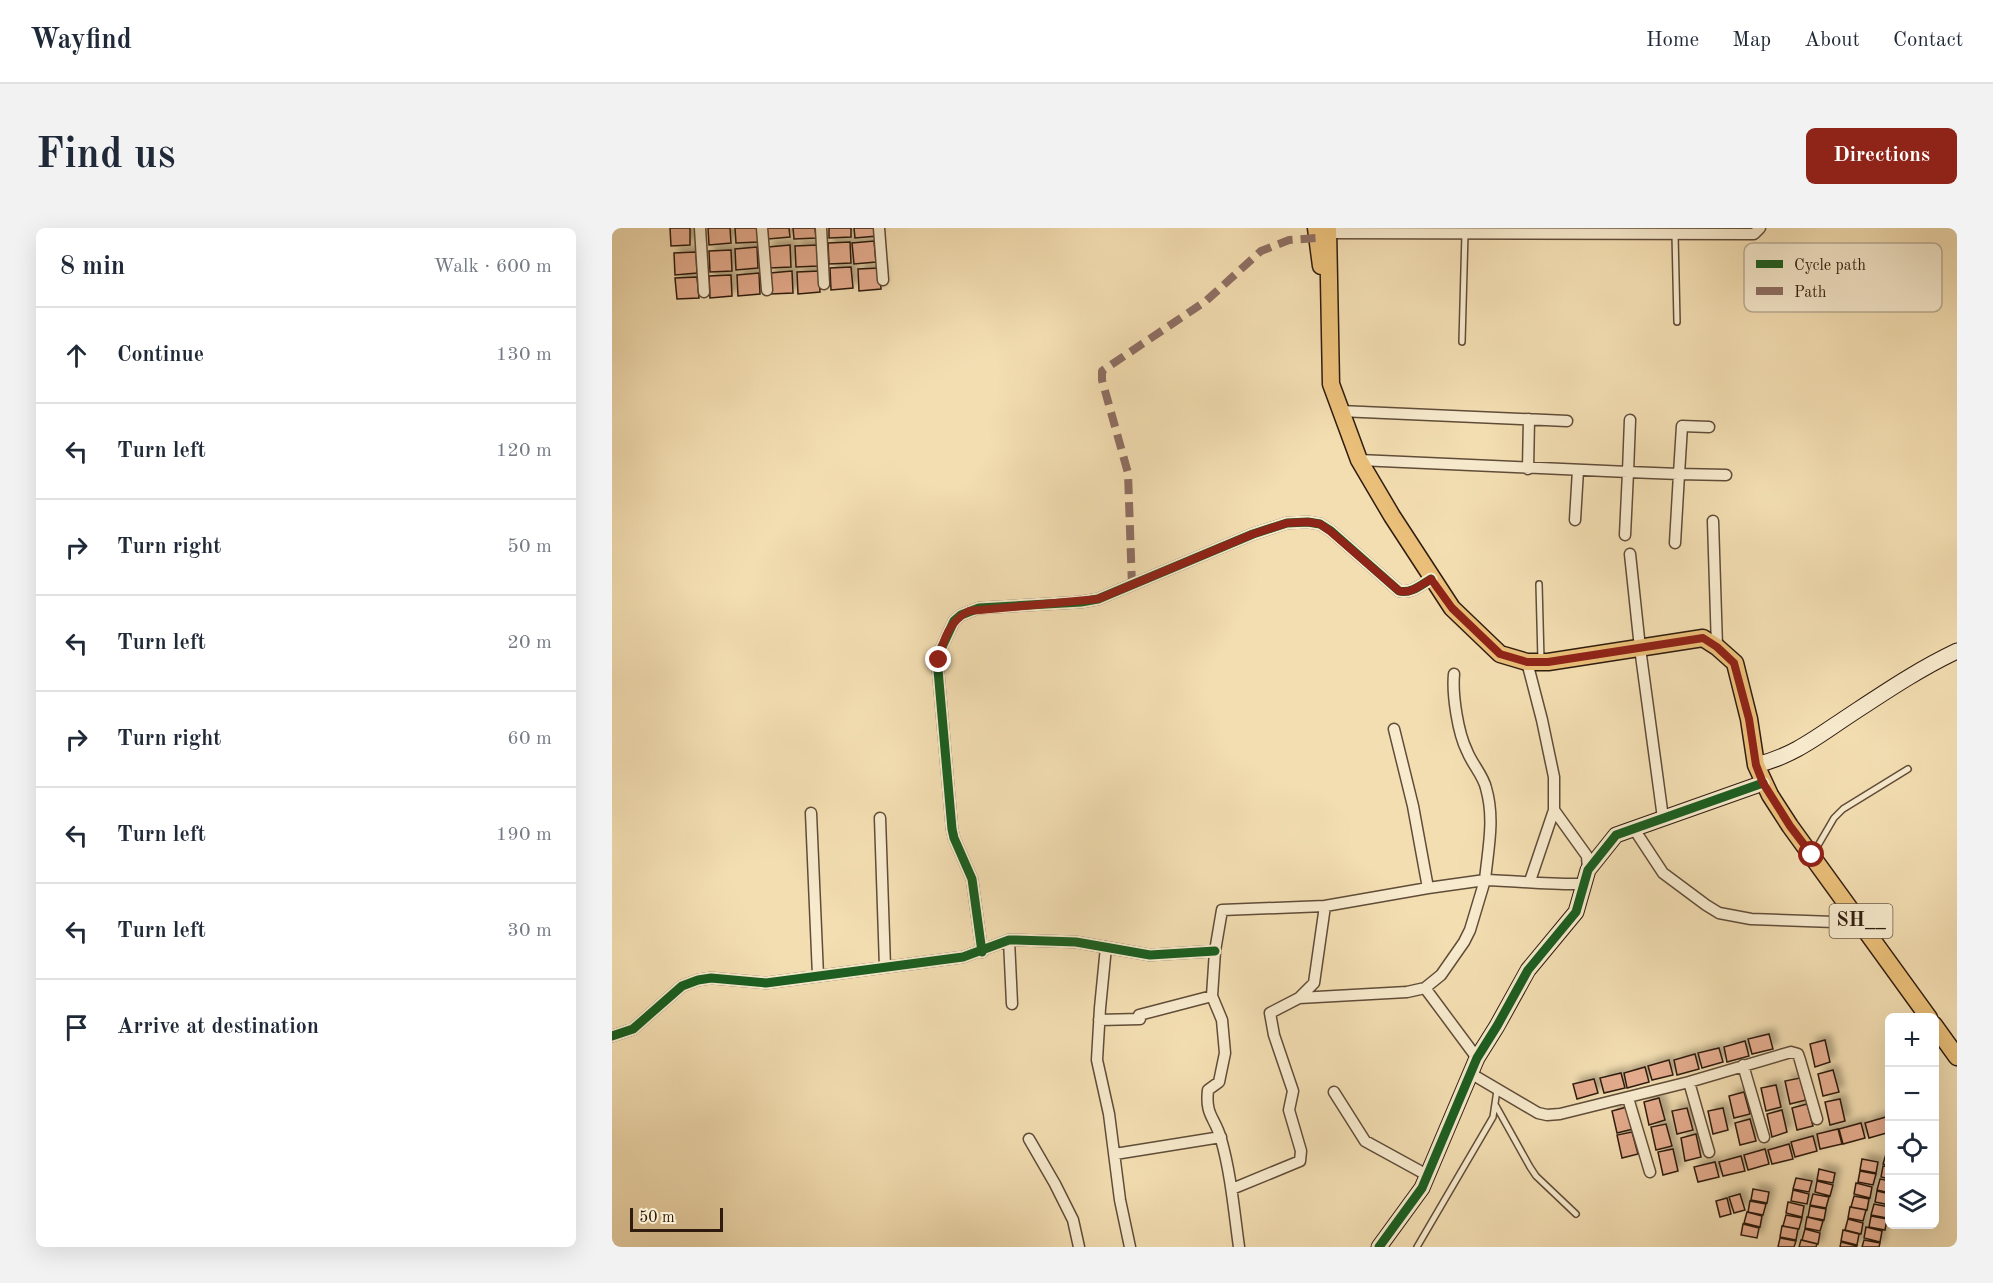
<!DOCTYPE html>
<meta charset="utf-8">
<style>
:root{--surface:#fff;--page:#f2f2f3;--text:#1f2937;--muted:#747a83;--line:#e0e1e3;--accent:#8f2418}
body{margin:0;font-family:"Old Standard TT",serif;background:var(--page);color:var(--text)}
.controls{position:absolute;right:18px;bottom:18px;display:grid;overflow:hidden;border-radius:9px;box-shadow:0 6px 24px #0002}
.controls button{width:54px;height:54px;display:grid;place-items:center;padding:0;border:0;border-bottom:2px solid var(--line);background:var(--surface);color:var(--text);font:30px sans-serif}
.scale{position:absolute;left:18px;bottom:15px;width:93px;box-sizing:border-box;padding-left:6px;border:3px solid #2f1c0f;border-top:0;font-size:16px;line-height:21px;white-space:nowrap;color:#2f1c0f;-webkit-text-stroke:4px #f7eacd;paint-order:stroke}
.stop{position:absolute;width:18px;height:18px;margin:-14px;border:4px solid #8f2418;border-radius:50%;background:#fff}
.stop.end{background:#8f2418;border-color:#fff;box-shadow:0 2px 6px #0008}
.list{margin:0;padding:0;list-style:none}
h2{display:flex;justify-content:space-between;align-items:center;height:78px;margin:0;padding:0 24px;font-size:26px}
h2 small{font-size:20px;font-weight:400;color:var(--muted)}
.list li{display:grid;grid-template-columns:39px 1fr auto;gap:18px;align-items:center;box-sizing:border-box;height:96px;padding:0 24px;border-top:2px solid var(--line)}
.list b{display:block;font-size:22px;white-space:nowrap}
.list em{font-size:20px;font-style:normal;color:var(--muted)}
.icon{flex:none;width:33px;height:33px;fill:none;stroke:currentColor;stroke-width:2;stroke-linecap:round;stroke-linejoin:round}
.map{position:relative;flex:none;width:1345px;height:1019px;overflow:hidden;border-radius:9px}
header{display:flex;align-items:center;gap:36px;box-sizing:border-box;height:84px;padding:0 30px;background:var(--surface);border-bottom:2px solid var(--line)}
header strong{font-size:28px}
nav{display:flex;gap:33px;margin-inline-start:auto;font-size:21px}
.intro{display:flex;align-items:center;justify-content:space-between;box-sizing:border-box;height:144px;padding:0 36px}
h1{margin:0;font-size:42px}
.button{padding:15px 27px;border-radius:9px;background:var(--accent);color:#fff;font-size:21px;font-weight:700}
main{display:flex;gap:36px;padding:0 36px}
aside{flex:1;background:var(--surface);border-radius:9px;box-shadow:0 6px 24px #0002}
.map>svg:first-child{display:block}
</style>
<header>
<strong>Wayfind</strong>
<nav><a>Home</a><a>Map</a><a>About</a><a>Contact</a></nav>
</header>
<div class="intro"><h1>Find us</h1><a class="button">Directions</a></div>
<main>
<aside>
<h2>8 min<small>Walk · 600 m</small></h2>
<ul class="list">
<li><svg class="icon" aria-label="ahead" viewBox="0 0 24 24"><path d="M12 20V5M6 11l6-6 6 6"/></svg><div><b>Continue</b></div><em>130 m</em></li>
<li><svg class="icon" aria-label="left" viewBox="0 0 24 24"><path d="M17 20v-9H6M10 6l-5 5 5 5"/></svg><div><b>Turn left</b></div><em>120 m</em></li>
<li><svg class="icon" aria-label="right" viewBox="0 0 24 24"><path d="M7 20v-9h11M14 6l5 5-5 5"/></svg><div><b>Turn right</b></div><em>50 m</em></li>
<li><svg class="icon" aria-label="left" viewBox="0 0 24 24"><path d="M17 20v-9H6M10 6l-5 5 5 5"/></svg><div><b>Turn left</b></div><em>20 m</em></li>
<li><svg class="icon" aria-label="right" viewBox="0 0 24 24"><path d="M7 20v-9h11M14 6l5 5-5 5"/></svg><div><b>Turn right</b></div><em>60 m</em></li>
<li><svg class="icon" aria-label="left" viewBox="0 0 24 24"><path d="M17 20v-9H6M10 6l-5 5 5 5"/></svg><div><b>Turn left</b></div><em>190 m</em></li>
<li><svg class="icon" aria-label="left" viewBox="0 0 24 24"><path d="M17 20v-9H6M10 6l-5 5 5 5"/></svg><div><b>Turn left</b></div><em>30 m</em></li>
<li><svg class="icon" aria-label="arrive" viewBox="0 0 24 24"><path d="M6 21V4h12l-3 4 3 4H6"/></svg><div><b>Arrive at destination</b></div></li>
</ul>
</aside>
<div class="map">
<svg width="1345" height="1019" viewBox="0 0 1345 1019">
<defs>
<filter id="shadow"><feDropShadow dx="5.5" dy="-5.5" stdDeviation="3" flood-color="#0004"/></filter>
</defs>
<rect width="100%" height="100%" fill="#f3deb2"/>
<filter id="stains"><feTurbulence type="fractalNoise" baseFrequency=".00333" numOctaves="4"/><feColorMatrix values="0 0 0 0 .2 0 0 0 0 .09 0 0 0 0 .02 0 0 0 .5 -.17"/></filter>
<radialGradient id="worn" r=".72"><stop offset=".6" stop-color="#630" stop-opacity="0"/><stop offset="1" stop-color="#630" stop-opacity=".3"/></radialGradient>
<path fill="#e5ac8e" stroke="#2f1c0f" stroke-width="1.5" filter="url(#shadow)" d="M58,0H78V17L59,18Z
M96,0H118L119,15L97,17Z
M123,0H145L146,14L124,15Z
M155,0H177L178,9L156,11Z
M181,0H203L204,10L182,11Z
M217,0H239V9L217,10Z
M242,0H264L265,8L243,10Z
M262,13L264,34L242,36L240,15Z
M238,14L239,35L217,36L216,15Z
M178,17L179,39L157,40L156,19Z
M205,17L206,38L184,39L183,18Z
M145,19L146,40L124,42L123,21Z
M119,22L120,43L98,44L97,23Z
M84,24L85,45L63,47L62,25Z
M239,39L241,60L219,62L218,40Z
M268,40L269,61L247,63L246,41Z
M180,43L181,65L159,66L158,45Z
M207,43L208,64L186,66L185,44Z
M147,45L148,66L126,68L125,47Z
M119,47L120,68L98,70L97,48Z
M85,49L87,70L65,71L63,50Z
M1157,806L1161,821L1140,826L1136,811Z
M1213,812L1218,834L1203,839L1198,816Z
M1133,813L1137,828L1115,834L1112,819Z
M1107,820L1111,834L1090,840L1086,825Z
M1083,826L1087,841L1065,847L1062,832Z
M1057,832L1061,847L1040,852L1036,838Z
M1033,839L1037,854L1015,860L1012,845Z
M1221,842L1227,864L1211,868L1206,846Z
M1009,845L1013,860L992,865L988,850Z
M1188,850L1194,872L1178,876L1173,853Z
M982,851L986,865L965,871L961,856Z
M1164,857L1169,879L1154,883L1149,860Z
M1132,864L1138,886L1122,890L1117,868Z
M1047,870L1053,892L1037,897L1032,874Z
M1228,871L1233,893L1218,897L1213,874Z
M1195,876L1201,898L1185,902L1180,880Z
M1015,879L1021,901L1005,905L1000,883Z
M1075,880L1081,902L1065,906L1060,883Z
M1111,880L1116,902L1101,906L1096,883Z
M1170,882L1175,904L1160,909L1155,886Z
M1274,889L1278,904L1257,910L1253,895Z
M1138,891L1144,913L1128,917L1123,895Z
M1249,895L1253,910L1231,916L1227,901Z
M1054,896L1060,918L1044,922L1039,899Z
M1226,901L1230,916L1208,921L1205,906Z
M1020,904L1026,926L1010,930L1005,907Z
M1084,906L1089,929L1073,933L1069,910Z
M1201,908L1205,923L1183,929L1179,914Z
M1177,916L1181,931L1160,936L1156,922Z
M1061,921L1066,943L1051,947L1046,924Z
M1153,921L1157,936L1136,942L1132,927Z
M1274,926L1278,927V938L1271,936Z
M1129,928L1133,943L1111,948L1107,934Z
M1250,931L1266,934L1264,945L1248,942Z
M1103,934L1107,949L1086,954L1082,939Z
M1271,938L1278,939V951L1269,949Z
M1207,941L1223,945L1221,955L1205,952Z
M1248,943L1264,946L1261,957L1246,954Z
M1184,950L1200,953L1197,964L1181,961Z
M1268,951L1278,953V965L1265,962Z
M1205,953L1221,957L1218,968L1203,964Z
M1244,955L1260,959L1258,970L1242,966Z
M1141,961L1157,964L1155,975L1139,972Z
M1181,962L1197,966L1195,976L1179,973Z
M1265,963L1278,966V977L1263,974Z
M1128,966L1133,982L1122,985L1117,969Z
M1201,966L1217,969L1214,980L1198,977Z
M1242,968L1257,971L1255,982L1239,979Z
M1115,970L1119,986L1108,989L1104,973Z
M1138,973L1154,976L1151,987L1136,984Z
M1176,974L1192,978L1190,989L1174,985Z
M1262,976L1277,979L1275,990L1259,987Z
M1198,978L1214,981L1212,992L1196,989Z
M1238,979L1254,982L1251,993L1236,990Z
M1135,984L1150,988L1148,999L1132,995Z
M1174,987L1190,990L1187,1001L1171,998Z
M1259,988L1275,991L1273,1002L1257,999Z
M1195,989L1211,993L1208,1003L1193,1000Z
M1236,991L1251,995L1249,1006L1233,1002Z
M1131,996L1147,1000L1145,1010L1129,1007Z
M1170,998L1186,1001L1184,1012L1168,1009Z
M1254,999L1270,1003L1268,1014L1252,1010Z
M1193,1001L1208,1005L1206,1016L1190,1012Z
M1231,1002L1247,1006L1245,1017L1229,1013Z
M1168,1010L1184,1013L1182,1019H1166Z
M1189,1012L1205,1016L1204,1019H1187Z
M1252,1012L1268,1015L1267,1019H1250Z
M1229,1014L1245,1018L1244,1019H1228Z"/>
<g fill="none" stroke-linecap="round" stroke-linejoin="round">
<defs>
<path id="lane" d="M1063,6L1065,94
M850,114L853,5
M927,356L929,432
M1201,626L1222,590L1231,581L1296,541
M884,878L918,939L924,948L964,986
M805,1019L881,889L885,862"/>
<path id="street" d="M88,0L92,64
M150,0L155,62
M209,0L212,56
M267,0L271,52
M716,5L1142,6L1148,0
M728,183L955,193
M1018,192L1016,244L1067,246L1063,315
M1097,199L1070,198L1067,246L1114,247
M747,232L1016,244L1013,307
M916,241L917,191
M963,292L966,242
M1101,293L1105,419
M1018,326L1028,420L1051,590
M915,434L930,492L942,549V582L975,628L976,642
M199,585L206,748
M268,590L273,739
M1022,601L1051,645L1094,677L1107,685L1139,691L1250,695
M918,653L942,582
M816,660L873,652C876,621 883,591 874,560C871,547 860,536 855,523C846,505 840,467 842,446
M397,712L400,776
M494,719L488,780L485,832L497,886L508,972L518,1019
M370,724L360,651L342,610L340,601L326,442L329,421L342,393L349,387L367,380L469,374L486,371L641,306L675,295L696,294L708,296L719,303L787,363C799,366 809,357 819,351
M813,760L865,830
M687,770L795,764L813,760L829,747L852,714L858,702L873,652C907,653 939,657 972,656
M527,787L600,768
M487,792L528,791
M0,808L21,801L70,758L86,752L99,750L154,755L351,729L397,712H404L464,714L538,727L603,723
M1131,837L1152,909
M858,845L926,885L935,887L948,886L1077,854L1179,824L1186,826L1188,832L1205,891
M1077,854L1097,924
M722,864L753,913L815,947
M1016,870L1038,944
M417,911L443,956L461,992L467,1019
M503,926L609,909
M620,961L688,933L689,923L677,882L681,863L662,807L658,785L687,770L702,755L713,678L816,660L801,578L782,501
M627,1019C622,983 619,946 609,911C603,889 593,888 596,862L607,854L613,825L610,792L600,768L603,723L610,682L713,678"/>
<path id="secondary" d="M1144,537C1182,528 1206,508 1238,487C1273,464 1307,441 1345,423
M767,1019L810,960L865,830L885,798L916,742L964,684L976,642L1004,607L1151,555"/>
<path id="primary" d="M704,0L709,38
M716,0L719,156L747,232L780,288L840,380L888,426L915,434H936L1091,410L1105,419L1123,435L1137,491L1144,537L1158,567L1178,598L1317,790
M1322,797L1345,829"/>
</defs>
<use href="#lane" stroke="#604c38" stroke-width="8"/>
<use href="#street" stroke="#604c38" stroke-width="13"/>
<use href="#secondary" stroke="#2f1c0f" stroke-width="17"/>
<use href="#primary" stroke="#2f1c0f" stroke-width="19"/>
<use href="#lane" stroke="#f7eacd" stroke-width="5"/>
<use href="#street" stroke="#f7eacd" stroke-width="10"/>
<use href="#secondary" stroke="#f7eacd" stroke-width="15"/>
<use href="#primary" stroke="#eabf79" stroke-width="16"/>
<path stroke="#8d6e63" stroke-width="8" stroke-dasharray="15 8" stroke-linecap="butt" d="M520,358L516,245L490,152V143L594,73L649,23L677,12L704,10"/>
<defs>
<path id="cycleway" d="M370,724L360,651L342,610L340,601L326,442L329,421L342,393L349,387L367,380L469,374L486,371L641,306L675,295L696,294L708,296L719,303L787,363C799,366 809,357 819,351
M0,808L21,801L70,758L86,752L99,750L154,755L351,729L397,712H404L464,714L538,727L603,723
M767,1019L810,960L865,830L885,798L916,742L964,684L976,642L1004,607L1151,555"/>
</defs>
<use href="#cycleway" stroke="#f7eacd" stroke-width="13"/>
<use href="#cycleway" stroke="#1b5e20" stroke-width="9"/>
</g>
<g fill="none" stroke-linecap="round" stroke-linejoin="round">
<path stroke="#8f2418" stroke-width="8" d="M327,432C331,412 338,392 357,383L486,371L641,306L675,295L696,294L708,296L718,303L787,363C799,366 809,357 819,351L840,380L888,426L915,434H936L1091,410L1105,419L1122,435L1137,491L1144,537L1151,555L1178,598L1200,627"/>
</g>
<g text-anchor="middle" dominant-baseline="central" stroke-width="4.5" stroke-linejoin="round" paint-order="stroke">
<rect fill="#f7eacd" stroke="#6b5a48" stroke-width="1.5" x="1217.5" y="676" width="63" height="34" rx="4.5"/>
<g font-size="20" font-weight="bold" fill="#2f1c0f">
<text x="1249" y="693">SH__</text>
</g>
</g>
<rect x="1132" y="15" width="198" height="69" rx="9" fill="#f7eacd" stroke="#bbac94" stroke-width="1.5"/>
<rect x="1144" y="32" width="27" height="8" fill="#1b5e20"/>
<rect x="1144" y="59" width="27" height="8" fill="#8d6e63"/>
<g font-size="16" fill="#2f1c0f">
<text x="1182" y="42">Cycle path</text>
<text x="1182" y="69">Path</text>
</g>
<rect width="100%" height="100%" filter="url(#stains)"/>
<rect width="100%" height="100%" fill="url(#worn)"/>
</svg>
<div class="controls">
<button>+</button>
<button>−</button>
<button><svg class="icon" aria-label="locate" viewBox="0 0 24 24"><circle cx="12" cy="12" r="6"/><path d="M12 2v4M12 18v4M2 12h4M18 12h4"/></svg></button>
<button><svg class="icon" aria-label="layers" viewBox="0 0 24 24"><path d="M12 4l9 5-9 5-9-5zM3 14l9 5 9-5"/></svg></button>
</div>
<div class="scale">50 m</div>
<div class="stop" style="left:1200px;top:627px"></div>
<div class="stop end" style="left:327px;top:432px"></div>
</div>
</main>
